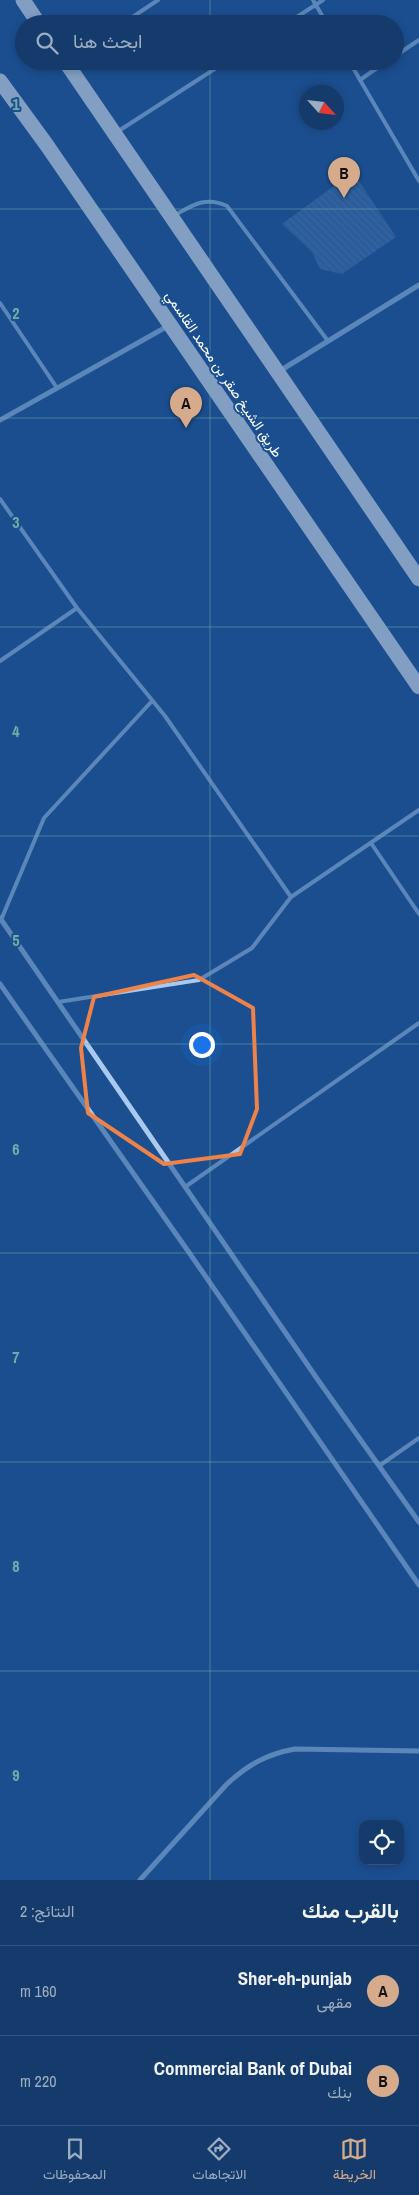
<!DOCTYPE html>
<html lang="ar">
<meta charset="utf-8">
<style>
:root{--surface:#143b6b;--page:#1d4271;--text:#f1f3f6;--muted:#9dadc1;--line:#33557e;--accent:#d6ab8b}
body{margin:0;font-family:"Archivo Narrow",Vazirmatn,sans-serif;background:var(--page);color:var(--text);direction:rtl}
.controls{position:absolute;right:15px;bottom:15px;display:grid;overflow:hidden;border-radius:10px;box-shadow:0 2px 8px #0003}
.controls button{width:45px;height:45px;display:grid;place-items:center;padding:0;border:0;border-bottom:1px solid var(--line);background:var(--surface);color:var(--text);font:25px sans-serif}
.compass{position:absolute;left:299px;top:85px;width:45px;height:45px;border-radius:50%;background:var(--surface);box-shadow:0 2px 8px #0003;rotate:117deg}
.you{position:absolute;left:201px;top:1044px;width:18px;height:18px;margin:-12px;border:4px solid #fff;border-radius:50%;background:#1a73e8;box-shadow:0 0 0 8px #1a73e833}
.badge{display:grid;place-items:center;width:32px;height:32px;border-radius:50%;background:var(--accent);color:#111;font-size:16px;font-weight:700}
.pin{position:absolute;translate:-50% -41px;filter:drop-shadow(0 1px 2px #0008)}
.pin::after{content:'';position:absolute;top:26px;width:18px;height:15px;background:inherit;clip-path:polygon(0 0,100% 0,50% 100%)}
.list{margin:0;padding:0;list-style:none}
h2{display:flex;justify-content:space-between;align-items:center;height:65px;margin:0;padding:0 20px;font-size:21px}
h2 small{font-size:16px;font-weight:400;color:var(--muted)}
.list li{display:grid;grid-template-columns:32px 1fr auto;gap:15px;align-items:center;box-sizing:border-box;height:90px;padding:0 20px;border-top:1px solid var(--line)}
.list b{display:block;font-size:19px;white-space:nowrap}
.list p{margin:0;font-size:16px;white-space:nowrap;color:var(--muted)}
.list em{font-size:16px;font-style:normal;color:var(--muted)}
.icon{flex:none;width:28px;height:28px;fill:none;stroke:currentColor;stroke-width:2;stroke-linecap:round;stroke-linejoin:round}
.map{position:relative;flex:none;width:419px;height:1880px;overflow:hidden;direction:ltr}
.search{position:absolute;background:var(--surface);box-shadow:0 2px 8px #0003;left:15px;right:15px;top:15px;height:55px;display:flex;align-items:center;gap:12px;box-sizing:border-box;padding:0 18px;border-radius:28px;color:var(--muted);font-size:19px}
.sheet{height:245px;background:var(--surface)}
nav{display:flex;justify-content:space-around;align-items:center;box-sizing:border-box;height:70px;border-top:1px solid var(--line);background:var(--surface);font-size:14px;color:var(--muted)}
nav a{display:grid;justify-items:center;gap:2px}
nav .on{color:var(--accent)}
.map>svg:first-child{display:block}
</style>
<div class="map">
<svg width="419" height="1880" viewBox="0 0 419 1880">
<defs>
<pattern id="building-back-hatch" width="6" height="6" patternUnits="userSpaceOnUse" patternTransform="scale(1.25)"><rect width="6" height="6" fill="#4478b7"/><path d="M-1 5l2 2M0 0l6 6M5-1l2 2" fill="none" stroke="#486282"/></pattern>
</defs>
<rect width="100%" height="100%" fill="#1b4f8f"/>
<path fill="url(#building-back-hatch)" d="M353,172L396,237L342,274L320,269L312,252L282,224Z"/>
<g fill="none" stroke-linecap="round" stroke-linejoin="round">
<path stroke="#a9c9ee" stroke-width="4" d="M313,0L327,24
M122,24L158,0
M286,24L323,0
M395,56L419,40
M349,61L419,181
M360,80L387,61
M117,132L227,61
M175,215C193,205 206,196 227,206L328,341
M0,303L57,388
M0,499L77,608L165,716L291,897
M0,661L77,608
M371,843L419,914
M1,920L44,818L152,701
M58,1002L199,980L252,948L291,897L419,810
M185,1187L419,1023
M379,1466L419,1438"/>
<path stroke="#a9c9ee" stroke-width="5" d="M278,372L419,285
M0,420L168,326
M0,918L318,1380L419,1522
M0,984L188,1251L419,1585
M140,1880L226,1785C247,1765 267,1754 295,1749L419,1751"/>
<path stroke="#fff" stroke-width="15" d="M23,0L39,24
M65,61L419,579
M0,81L46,144L419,687"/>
</g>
<path d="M0 0H419V1880H0ZM194,975L253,1008L257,1109L240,1154L164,1164L88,1113L81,1048L94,997Z" fill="#1b4f8f" fill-opacity=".55" fill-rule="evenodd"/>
<path fill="none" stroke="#ee8249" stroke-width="4" stroke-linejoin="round" d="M194,975L253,1008L257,1109L240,1154L164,1164L88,1113L81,1048L94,997Z"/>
<path fill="none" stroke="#6fada8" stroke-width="1" stroke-opacity="0.55" d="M210,0V24M210,61V1880M0,209H419M0,418H419M0,627H419M0,836H419M0,1044H419M0,1253H419M0,1462H419M0,1671H419"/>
<g text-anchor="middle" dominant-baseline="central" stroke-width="4" stroke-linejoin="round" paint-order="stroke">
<g font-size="14" fill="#fff" stroke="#1b4f8f">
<text transform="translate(224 374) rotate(56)">طريق الشيخ صقر بن محمد القاسمي</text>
</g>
</g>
<g font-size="16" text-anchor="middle" font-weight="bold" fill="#6fada8" stroke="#1b4f8f" stroke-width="4" stroke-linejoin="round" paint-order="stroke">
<text x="16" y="110">1</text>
<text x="16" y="319">2</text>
<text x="16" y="528">3</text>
<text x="16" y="737">4</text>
<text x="16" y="946">5</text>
<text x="16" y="1155">6</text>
<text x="16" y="1363">7</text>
<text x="16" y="1572">8</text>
<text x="16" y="1781">9</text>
</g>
</svg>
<div class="controls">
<button><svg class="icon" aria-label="locate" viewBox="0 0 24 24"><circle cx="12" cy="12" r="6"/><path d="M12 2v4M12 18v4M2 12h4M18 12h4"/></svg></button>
</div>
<svg class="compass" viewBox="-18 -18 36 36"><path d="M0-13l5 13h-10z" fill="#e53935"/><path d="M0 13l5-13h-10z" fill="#9dadc1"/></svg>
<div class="you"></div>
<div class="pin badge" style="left:186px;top:428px">A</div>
<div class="pin badge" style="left:344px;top:198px">B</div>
<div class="search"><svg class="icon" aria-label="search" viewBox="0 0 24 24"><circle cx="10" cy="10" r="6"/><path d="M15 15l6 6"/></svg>ابحث هنا</div>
</div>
<section class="sheet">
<h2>بالقرب منك<small>النتائج: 2</small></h2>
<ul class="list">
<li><span class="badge">A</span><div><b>Sher-eh-punjab</b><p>مقهى</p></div><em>160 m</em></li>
<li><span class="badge">B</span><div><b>Commercial Bank of Dubai</b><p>بنك</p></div><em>220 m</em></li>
</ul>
</section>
<nav>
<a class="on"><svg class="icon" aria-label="map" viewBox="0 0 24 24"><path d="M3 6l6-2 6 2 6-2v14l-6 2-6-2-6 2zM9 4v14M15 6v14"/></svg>الخريطة</a>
<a><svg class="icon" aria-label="directions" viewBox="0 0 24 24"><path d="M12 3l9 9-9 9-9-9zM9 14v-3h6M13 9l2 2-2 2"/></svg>الاتجاهات</a>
<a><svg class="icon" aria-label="saved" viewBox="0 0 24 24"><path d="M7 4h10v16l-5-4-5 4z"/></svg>المحفوظات</a>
</nav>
